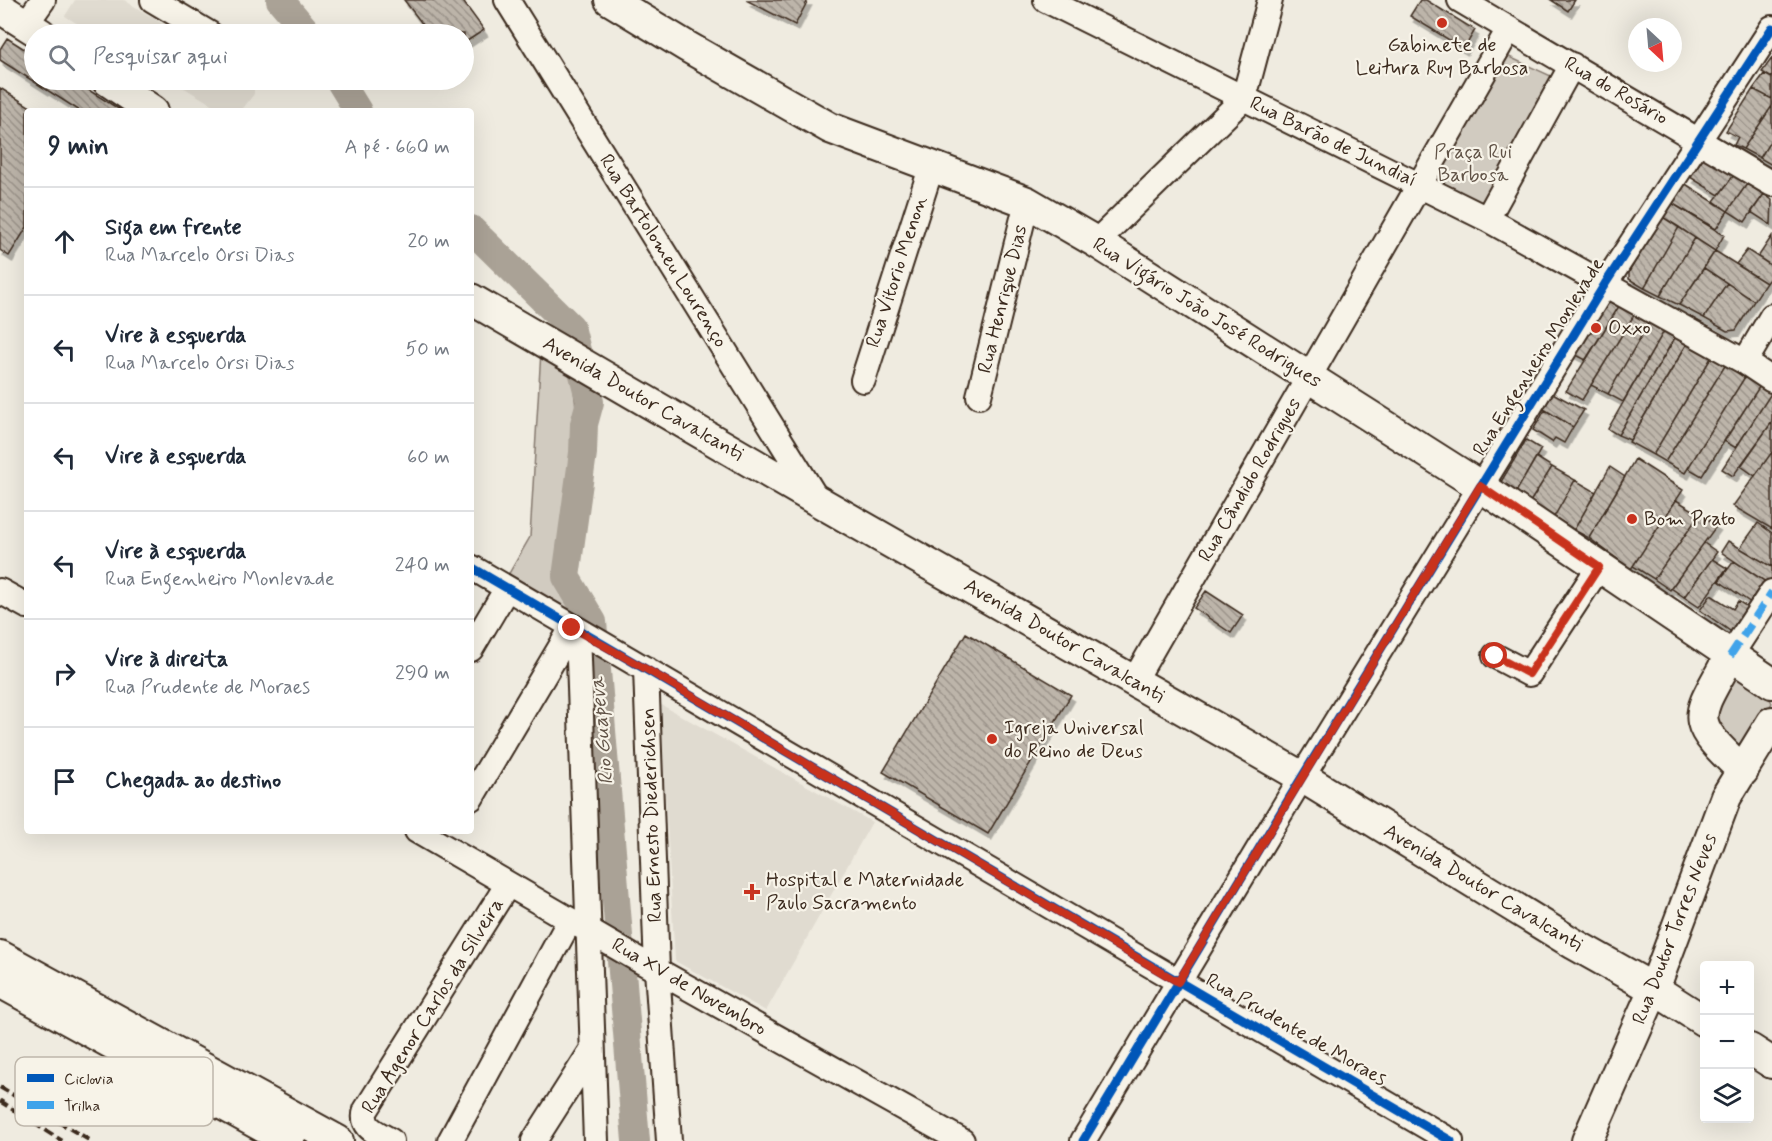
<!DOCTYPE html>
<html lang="pt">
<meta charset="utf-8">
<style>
:root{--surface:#fff;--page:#f6f6f7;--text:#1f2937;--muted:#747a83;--line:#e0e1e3}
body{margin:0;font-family:Mynerve,sans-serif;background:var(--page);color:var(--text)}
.controls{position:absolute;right:18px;bottom:18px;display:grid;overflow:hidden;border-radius:6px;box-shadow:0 6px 24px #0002}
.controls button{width:54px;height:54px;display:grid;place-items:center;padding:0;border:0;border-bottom:2px solid var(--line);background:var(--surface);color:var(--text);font:30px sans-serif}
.compass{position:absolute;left:1628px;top:18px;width:54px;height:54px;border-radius:50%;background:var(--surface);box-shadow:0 6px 24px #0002;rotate:154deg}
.stop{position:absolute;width:18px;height:18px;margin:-14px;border:4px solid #c8321e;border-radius:50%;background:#fff}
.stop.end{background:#c8321e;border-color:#fff;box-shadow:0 2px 6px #0008}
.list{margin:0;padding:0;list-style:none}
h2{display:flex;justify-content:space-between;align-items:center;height:78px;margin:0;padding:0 24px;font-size:26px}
h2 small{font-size:20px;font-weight:400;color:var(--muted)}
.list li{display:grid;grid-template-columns:39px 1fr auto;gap:18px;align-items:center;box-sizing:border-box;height:108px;padding:0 24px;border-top:2px solid var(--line)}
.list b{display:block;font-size:22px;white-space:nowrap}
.list p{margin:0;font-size:20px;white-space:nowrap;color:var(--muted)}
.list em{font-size:20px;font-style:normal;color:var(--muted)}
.icon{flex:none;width:33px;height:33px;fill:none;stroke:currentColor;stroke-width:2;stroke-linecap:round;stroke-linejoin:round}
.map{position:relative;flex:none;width:1772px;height:1141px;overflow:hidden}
.search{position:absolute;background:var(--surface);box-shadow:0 6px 24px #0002;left:24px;top:24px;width:450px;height:66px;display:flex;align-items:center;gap:15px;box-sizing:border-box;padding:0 21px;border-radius:33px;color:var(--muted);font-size:22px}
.panel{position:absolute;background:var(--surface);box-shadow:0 6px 24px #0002;left:24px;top:108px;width:450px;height:726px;border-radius:6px}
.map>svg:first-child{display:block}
</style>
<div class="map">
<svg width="1772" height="1141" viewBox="0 0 1772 1141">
<defs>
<pattern id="building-back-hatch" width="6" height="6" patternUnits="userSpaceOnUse" patternTransform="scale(1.5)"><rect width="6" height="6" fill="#bdb5aa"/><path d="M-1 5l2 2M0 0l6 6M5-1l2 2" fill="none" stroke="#9b938a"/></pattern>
<filter id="shadow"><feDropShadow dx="3.5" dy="6" stdDeviation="0" flood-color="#0004"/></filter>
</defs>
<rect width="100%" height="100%" fill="#efebe0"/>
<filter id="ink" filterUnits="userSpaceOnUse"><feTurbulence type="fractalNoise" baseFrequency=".0167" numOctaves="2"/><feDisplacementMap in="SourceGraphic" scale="12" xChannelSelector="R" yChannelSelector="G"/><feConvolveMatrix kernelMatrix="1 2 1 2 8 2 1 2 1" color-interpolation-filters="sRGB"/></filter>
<g filter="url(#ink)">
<path fill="#e0dbd0" d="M75,0H124L176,32L174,34H94L65,16Z
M171,80H248L254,83V94L241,111H223Z
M660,704L872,822L766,1011L675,961Z"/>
<path fill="#d1cbc0" stroke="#867a6f" stroke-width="1.5" d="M1507,56L1551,76L1555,85L1486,206L1435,187L1429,175Z
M541,351L571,365L577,416L562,525L560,583L585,620L507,577L530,537Z
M1738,676L1766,692L1772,703L1745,745L1736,746L1709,725L1728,681Z"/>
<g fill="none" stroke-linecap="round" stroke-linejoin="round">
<path stroke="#aaa296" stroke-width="28" d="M280,0L309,34
M339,80L358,111
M471,229L571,327L590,402L584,424L583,453L566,577L593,622L636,1141"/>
</g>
<path fill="url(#building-back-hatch)" stroke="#3b2a1e" stroke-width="1.5" filter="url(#shadow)" d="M404,0H462L484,30L464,43V34H430Z
M746,0H808L795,25Z
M1420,0H1426L1475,30L1464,49L1410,16Z
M1551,0H1575L1568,11Z
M7,38L34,55V80H73L122,111H80L0,60V49Z
M1772,58V78L1762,72Z
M1764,74L1772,78V99L1753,89Z
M0,88L37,111H27V227L9,256L0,250Z
M1753,89L1772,99V106L1743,149L1734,145L1738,137L1726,131Z
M1772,106V138L1760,158L1743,149Z
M1772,138V165L1760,158Z
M1705,155L1734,175L1719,195L1690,177Z
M1734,175L1747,184L1728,211L1714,201Z
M1684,183L1728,211L1716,229L1670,202Z
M1747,184L1764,194L1745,222L1728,211Z
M1764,194L1772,200L1771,225L1751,212Z
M1670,202L1724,235L1715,251L1661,216Z
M1661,216L1679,227L1644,288L1629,279V272Z
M1679,227L1695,238L1660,296L1644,288Z
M1772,236V266L1758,257Z
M1695,238L1715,251L1679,305L1660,296Z
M1747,250L1772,266V275L1766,283L1736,264Z
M1715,251L1766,283L1754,301L1704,268Z
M1704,268L1727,283L1704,318L1679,305Z
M1727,283L1754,301L1736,330L1727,331L1704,318Z
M1607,295L1621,303L1586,360L1572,353Z
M1621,303L1636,312L1582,400L1566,391Z
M1636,312L1651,319L1608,394L1591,385Z
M1651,319L1667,326L1623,402L1608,394Z
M1667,326L1678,332L1618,435L1608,429Z
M1676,336L1688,342L1630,440L1618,435Z
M1690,339L1714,353L1653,455L1629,442Z
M1714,353L1728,361L1665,462L1653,455Z
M1728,361L1748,372L1685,473L1665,462Z
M1748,372L1763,381L1702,476L1688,468Z
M1763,381L1772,387V392L1736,448L1724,441Z
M1549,391L1584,410L1573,427L1539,406Z
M1772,392V422L1733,476L1722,469Z
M1545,410L1573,427L1564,443L1555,438L1552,442L1533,430Z
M1772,422V452L1755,476L1741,466Z
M1526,440L1541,449L1515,494L1499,485Z
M1772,452V529L1733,506Z
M1536,457L1552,467L1530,502L1515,494Z
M1635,459L1683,490L1631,569L1589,538Z
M1552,467L1575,480L1554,517L1530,502Z
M1610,467L1625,477L1589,538L1574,530Z
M1575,480L1596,492L1574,530L1554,517Z
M1676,500L1700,514L1654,579L1633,566Z
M1700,514L1717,525L1670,590L1654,579Z
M1758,523L1772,533V567L1740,548Z
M1728,541L1772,567V586L1721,552Z
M1704,543L1717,552L1684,597L1671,588Z
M1712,559L1727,568L1699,607L1684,597Z
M1734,561L1772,586L1757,607L1719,581Z
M1206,591L1243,615L1231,633L1194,608Z
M1711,595L1733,609L1738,601L1754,611L1733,633L1700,610Z
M966,633L1071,695L988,834L883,772Z"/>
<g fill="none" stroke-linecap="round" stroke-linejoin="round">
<defs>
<path id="minor" d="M153,0L210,34
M507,0L818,501
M1046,0L1487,219L1745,362L1772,380
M1460,0L1772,184
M26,24L43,0
M1487,219L1572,65
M1096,242L1244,98L1270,0
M1745,362L1772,316
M863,380L932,165
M979,396L1027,202
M471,567L1451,1141
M0,591L27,606
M578,631L596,1141
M471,649L507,588
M1495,656L1529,674L1599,567
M1730,656L1772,592
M646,669L657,970L669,1141
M1134,681L1509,29
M471,798L572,628
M417,831L644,963L962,1141
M391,1141C378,1133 360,1128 366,1110L508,884
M450,1141L570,920
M534,1141L592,1050
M1083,1141L1302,777L1605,284L1772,28"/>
<path id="major" d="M610,0L686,46L830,128L1027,202L1096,242L1480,486L1772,683
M0,8L41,34
M107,80L153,111
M471,299L818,501L1302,777L1574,944L1654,989L1704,1021
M1730,656C1695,720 1687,718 1743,771
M0,956L338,1141
M0,982L289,1141
M1750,1049L1772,1063
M1587,1141L1654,989L1726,797L1772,722"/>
</defs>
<use href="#minor" stroke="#3b2a1e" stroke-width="28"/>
<use href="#major" stroke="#3b2a1e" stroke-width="34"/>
<use href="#minor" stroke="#f7f3e8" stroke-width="24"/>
<use href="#major" stroke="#f7f3e8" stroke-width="30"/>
<path stroke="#3b2a1e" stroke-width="4.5" stroke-dasharray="9 4.5" stroke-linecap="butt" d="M0,1087L91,1141
M0,1101L62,1141"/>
<path stroke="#3fa3ea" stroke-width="8" stroke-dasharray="15 8" stroke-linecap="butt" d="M1730,656L1772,592"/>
<defs>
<path id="cycleway" d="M471,567L1451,1141
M1083,1141L1302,777L1605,284L1772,28"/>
</defs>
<use href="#cycleway" stroke="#f7f3e8" stroke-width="13"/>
<use href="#cycleway" stroke="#0057b8" stroke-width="9"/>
</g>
</g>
<g fill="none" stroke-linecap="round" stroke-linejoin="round" filter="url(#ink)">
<path stroke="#c8321e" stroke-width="8" d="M572,628L646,669L1178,982L1480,486L1599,567L1529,674L1495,656"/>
</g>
<g fill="#c8321e" stroke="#f7f3e8" stroke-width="2">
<circle cx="1442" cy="23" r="6"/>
<circle cx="1596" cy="328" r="6"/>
<circle cx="1632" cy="519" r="6"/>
<circle cx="992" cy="739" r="6"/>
<path d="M749 883h6v6h6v6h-6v6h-6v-6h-6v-6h6z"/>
</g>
<g text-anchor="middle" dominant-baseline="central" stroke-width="4.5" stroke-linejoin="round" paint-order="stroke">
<g font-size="20" fill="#3b2a1e" stroke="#f7f3e8" text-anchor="start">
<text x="1442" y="45" text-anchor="middle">Gabinete de<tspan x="1442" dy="23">Leitura Ruy Barbosa</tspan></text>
<text x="1608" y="328">Oxxo</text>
<text x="1644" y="519">Bom Prato</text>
<text x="1004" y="728">Igreja Universal<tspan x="1004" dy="23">do Reino de Deus</tspan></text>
<text x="766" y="880">Hospital e Maternidade<tspan x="766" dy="23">Paulo Sacramento</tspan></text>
</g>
<g font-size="20" fill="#3b2a1e" stroke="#f7f3e8">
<text transform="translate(1616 91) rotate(30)">Rua do Rosário</text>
<text transform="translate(1333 142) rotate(26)">Rua Barão de Jundiaí</text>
<text transform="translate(663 251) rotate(58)">Rua Bartolomeu Lourenço</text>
<text transform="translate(897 272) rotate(-72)">Rua Vitorio Menon</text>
<text transform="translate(1003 299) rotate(-76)">Rua Henrique Dias</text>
<text transform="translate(1207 313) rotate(32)">Rua Vigário João José Rodrigues</text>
<text transform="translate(1539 357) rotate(-58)">Rua Engenheiro Monlevade</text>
<text transform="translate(643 399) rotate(30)">Avenida Doutor Cavalcanti</text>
<text transform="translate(1250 480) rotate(-60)">Rua Cândido Rodrigues</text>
<text transform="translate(1064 641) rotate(30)">Avenida Doutor Cavalcanti</text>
<text transform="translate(652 815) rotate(-92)">Rua Ernesto Diederichsen</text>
<text transform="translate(1483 888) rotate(31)">Avenida Doutor Cavalcanti</text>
<text transform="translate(1675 929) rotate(-69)">Rua Doutor Torres Neves</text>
<text transform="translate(689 987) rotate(30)">Rua XV de Novembro</text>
<text transform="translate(433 1006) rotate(-58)">Rua Agenor Carlos da Silveira</text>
<text transform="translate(1296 1030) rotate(30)">Rua Prudente de Moraes</text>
</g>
<g font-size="20" fill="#605246" stroke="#f7f3e8">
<text x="1473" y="152">Praça Rui<tspan x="1473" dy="23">Barbosa</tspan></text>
</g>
<g font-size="21" font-style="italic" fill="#625448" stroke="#f7f3e8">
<text transform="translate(602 731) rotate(-95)">Rio Guapeva</text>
</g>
</g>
<rect x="15" y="1057" width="198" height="69" rx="9" fill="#f7f3e8" stroke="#bfb7ab" stroke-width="1.5"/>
<rect x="27" y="1074" width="27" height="8" fill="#0057b8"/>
<rect x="27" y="1101" width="27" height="8" fill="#3fa3ea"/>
<g font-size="16" fill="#3b2a1e">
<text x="64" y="1084">Ciclovia</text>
<text x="64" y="1111">Trilha</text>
</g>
</svg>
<div class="controls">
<button>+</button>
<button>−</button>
<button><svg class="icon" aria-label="layers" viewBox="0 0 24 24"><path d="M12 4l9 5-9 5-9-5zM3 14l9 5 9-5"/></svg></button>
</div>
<svg class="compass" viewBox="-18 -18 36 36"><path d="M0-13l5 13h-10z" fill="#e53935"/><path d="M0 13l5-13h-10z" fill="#747a83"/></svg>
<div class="stop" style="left:1495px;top:656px"></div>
<div class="stop end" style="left:572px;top:628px"></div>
<div class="search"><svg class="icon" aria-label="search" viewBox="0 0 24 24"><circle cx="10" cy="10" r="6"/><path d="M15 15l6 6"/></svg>Pesquisar aqui</div>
<section class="panel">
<h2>9 min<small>A pé · 660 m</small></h2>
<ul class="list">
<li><svg class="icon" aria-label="ahead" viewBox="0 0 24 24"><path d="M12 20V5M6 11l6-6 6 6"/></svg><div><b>Siga em frente</b><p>Rua Marcelo Orsi Dias</p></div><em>20 m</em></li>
<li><svg class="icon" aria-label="left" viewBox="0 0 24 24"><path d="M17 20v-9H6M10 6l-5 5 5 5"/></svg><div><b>Vire à esquerda</b><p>Rua Marcelo Orsi Dias</p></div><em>50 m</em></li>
<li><svg class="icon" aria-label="left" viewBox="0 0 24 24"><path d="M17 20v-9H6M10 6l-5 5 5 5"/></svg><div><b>Vire à esquerda</b></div><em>60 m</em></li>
<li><svg class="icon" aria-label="left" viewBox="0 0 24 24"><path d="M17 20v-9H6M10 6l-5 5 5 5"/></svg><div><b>Vire à esquerda</b><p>Rua Engenheiro Monlevade</p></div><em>240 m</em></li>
<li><svg class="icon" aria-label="right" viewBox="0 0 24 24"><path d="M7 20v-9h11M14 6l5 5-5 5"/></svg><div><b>Vire à direita</b><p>Rua Prudente de Moraes</p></div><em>290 m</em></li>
<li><svg class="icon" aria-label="arrive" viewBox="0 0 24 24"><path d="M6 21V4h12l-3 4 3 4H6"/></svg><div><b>Chegada ao destino</b></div></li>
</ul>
</section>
</div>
